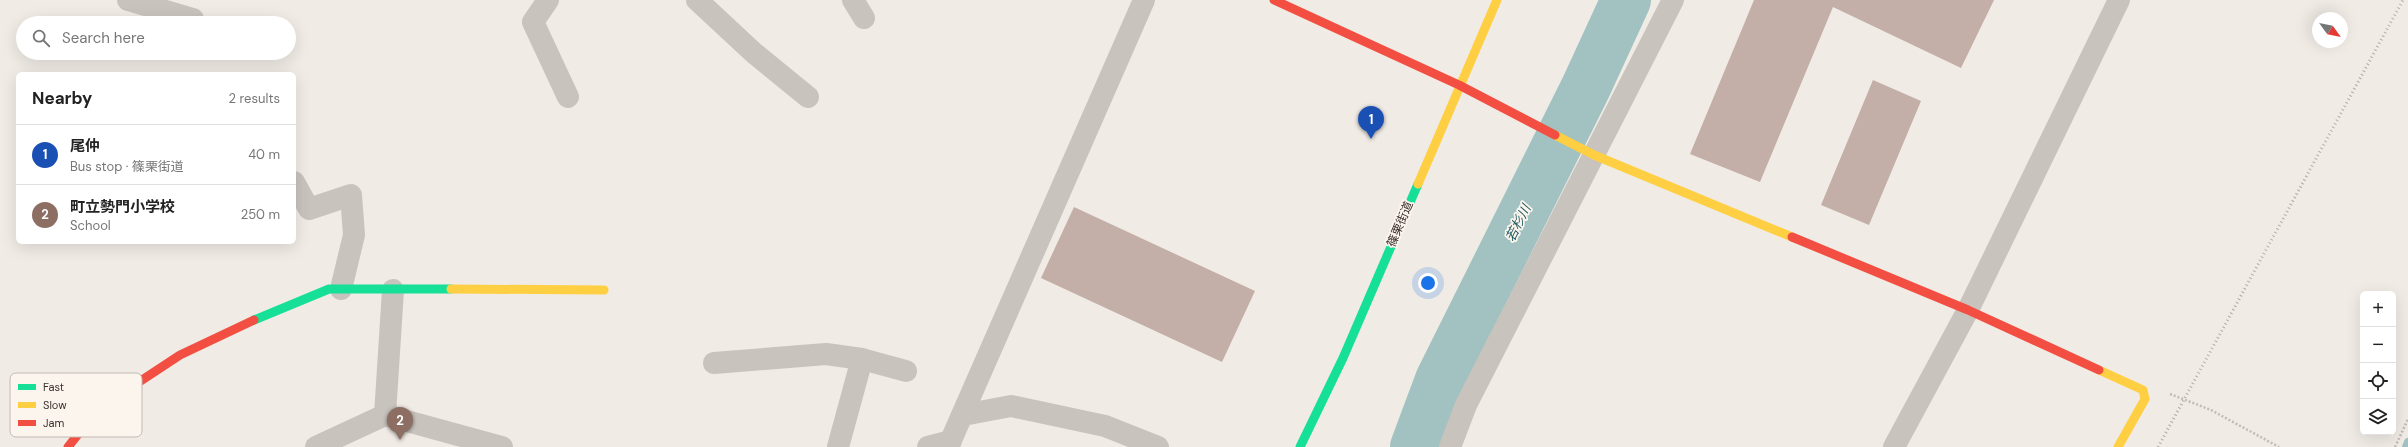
<!DOCTYPE html>
<meta charset="utf-8">
<style>
:root{--surface:#fff;--page:#f6f6f6;--text:#222;--muted:#767676;--line:#e0e0e0;--accent:#7a716c}
body{margin:0;font-family:"DM Sans","Noto Sans JP",sans-serif;background:var(--page);color:var(--text)}
.controls{position:absolute;right:12px;bottom:12px;display:grid;overflow:hidden;border-radius:6px;box-shadow:0 4px 16px #0002}
.controls button{width:36px;height:36px;display:grid;place-items:center;padding:0;border:0;border-bottom:1px solid var(--line);background:var(--surface);color:var(--text);font:20px sans-serif}
.compass{position:absolute;left:2312px;top:12px;width:36px;height:36px;border-radius:50%;background:var(--surface);box-shadow:0 4px 16px #0002;rotate:123deg}
.you{position:absolute;left:1428px;top:283px;width:14px;height:14px;margin:-10px;border:3px solid #fff;border-radius:50%;background:#1a73e8;box-shadow:0 0 0 6px #1a73e833}
.badge{display:grid;place-items:center;width:26px;height:26px;border-radius:50%;background:var(--accent);color:#fff;font-size:13px;font-weight:700}
.pin{position:absolute;translate:-50% -33px;filter:drop-shadow(0 1px 2px #0008)}
.pin::after{content:'';position:absolute;top:21px;width:14px;height:12px;background:inherit;clip-path:polygon(0 0,100% 0,50% 100%)}
.list{margin:0;padding:0;list-style:none}
h2{display:flex;justify-content:space-between;align-items:center;height:52px;margin:0;padding:0 16px;font-size:17px}
h2 small{font-size:13px;font-weight:400;color:var(--muted)}
.list li{display:grid;grid-template-columns:26px 1fr auto;gap:12px;align-items:center;box-sizing:border-box;height:60px;padding:0 16px;border-top:1px solid var(--line)}
.list b{display:block;font-size:15px;white-space:nowrap}
.list p{margin:0;font-size:13px;white-space:nowrap;color:var(--muted)}
.list em{font-size:13px;font-style:normal;color:var(--muted)}
.icon{flex:none;width:22px;height:22px;fill:none;stroke:currentColor;stroke-width:2;stroke-linecap:round;stroke-linejoin:round}
.map{position:relative;flex:none;width:2408px;height:447px;overflow:hidden}
.search{position:absolute;background:var(--surface);box-shadow:0 4px 16px #0002;left:16px;top:16px;width:280px;height:44px;display:flex;align-items:center;gap:10px;box-sizing:border-box;padding:0 14px;border-radius:22px;color:var(--muted);font-size:15px}
.panel{position:absolute;background:var(--surface);box-shadow:0 4px 16px #0002;left:16px;top:72px;width:280px;height:172px;border-radius:6px}
.map>svg:first-child{display:block}
</style>
<div class="map">
<svg width="2408" height="447" viewBox="0 0 2408 447">
<rect width="100%" height="100%" fill="#f0ebe5"/>
<g fill="none" stroke-linecap="round" stroke-linejoin="round">
<path stroke="#a1c2c1" stroke-width="8" d="M2406,447L2408,442"/>
<path stroke="#a1c2c1" stroke-width="50" d="M1415,447L1440,380L1586,87L1626,0"/>
</g>
<path fill="#c3afa7" d="M1754,0H1994L1961,68L1833,7L1760,182L1690,154Z
M1873,80L1921,101L1869,225L1821,205Z
M1074,207L1255,291L1222,362L1041,278Z"/>
<g fill="none" stroke-linecap="round" stroke-linejoin="round">
<path stroke="#c2bbb6" stroke-width="2.5" stroke-dasharray="2 2" stroke-linecap="butt" d="M2170,394L2211,410L2279,447
M2395,447L2408,419"/>
<path stroke="#c9c3be" stroke-width="22" d="M128,0L193,19
M548,0L533,22L568,97
M697,0L754,53L808,97
M853,0L864,18
M294,182L309,209L351,195L354,235L341,289
M862,359L906,371
M714,363L826,354L862,359L838,447
M385,415L393,290
M963,415L1011,406L1105,426L1158,447
M316,447L385,415L502,447
M928,447L951,441
M948,447L1144,0
M1450,447L1466,405L1673,0
M1894,447L1968,310L2119,0"/>
<path stroke="#16e098" stroke-width="9" d="M254,320L329,289H451
M1300,447L1343,358L1418,184"/>
<path stroke="#ffcf43" stroke-width="9" d="M1555,135L1594,155L1792,237
M1418,184L1497,0
M451,289L604,290
M2099,370L2143,390L2145,399L2118,447"/>
<path stroke="#f24e42" stroke-width="9" d="M1274,0L1459,85L1555,135
M1792,237L1968,310L2099,370
M68,447L98,409L180,355L254,320"/>
<path stroke="#b1aca8" stroke-width="3" stroke-dasharray="1 3" stroke-linecap="butt" d="M2158,447L2403,0"/>
</g>
<g text-anchor="middle" dominant-baseline="central" stroke-width="3.5" stroke-linejoin="round" paint-order="stroke">
<g font-size="12" fill="#3b302b" stroke="#fbf5ee">
<text transform="translate(1400 224) rotate(-67)">篠栗街道</text>
</g>
<g font-size="13" font-style="italic" fill="#1f5a5e" stroke="#fbf5ee">
<text transform="translate(1518 223) rotate(-63)">若杉川</text>
</g>
</g>
<rect x="10" y="373" width="132" height="64" rx="6" fill="#fbf5ee" stroke="#c1bab4" stroke-width="1"/>
<rect x="18" y="384" width="18" height="6" fill="#16e098"/>
<rect x="18" y="402" width="18" height="6" fill="#ffcf43"/>
<rect x="18" y="420" width="18" height="6" fill="#f24e42"/>
<g font-size="11" fill="#3b302b">
<text x="43" y="391">Fast</text>
<text x="43" y="409">Slow</text>
<text x="43" y="427">Jam</text>
</g>
</svg>
<div class="controls">
<button>+</button>
<button>−</button>
<button><svg class="icon" aria-label="locate" viewBox="0 0 24 24"><circle cx="12" cy="12" r="6"/><path d="M12 2v4M12 18v4M2 12h4M18 12h4"/></svg></button>
<button><svg class="icon" aria-label="layers" viewBox="0 0 24 24"><path d="M12 4l9 5-9 5-9-5zM3 14l9 5 9-5"/></svg></button>
</div>
<svg class="compass" viewBox="-18 -18 36 36"><path d="M0-13l5 13h-10z" fill="#e53935"/><path d="M0 13l5-13h-10z" fill="#767676"/></svg>
<div class="you"></div>
<div class="pin badge" style="left:1371px;top:139px;background:#1a4fb4">1</div>
<div class="pin badge" style="left:400px;top:440px;background:#8d6e63">2</div>
<div class="search"><svg class="icon" aria-label="search" viewBox="0 0 24 24"><circle cx="10" cy="10" r="6"/><path d="M15 15l6 6"/></svg>Search here</div>
<section class="panel">
<h2>Nearby<small>2 results</small></h2>
<ul class="list">
<li><span class="badge" style="background:#1a4fb4">1</span><div><b>尾仲</b><p>Bus stop · 篠栗街道</p></div><em>40 m</em></li>
<li><span class="badge" style="background:#8d6e63">2</span><div><b>町立勢門小学校</b><p>School</p></div><em>250 m</em></li>
</ul>
</section>
</div>
